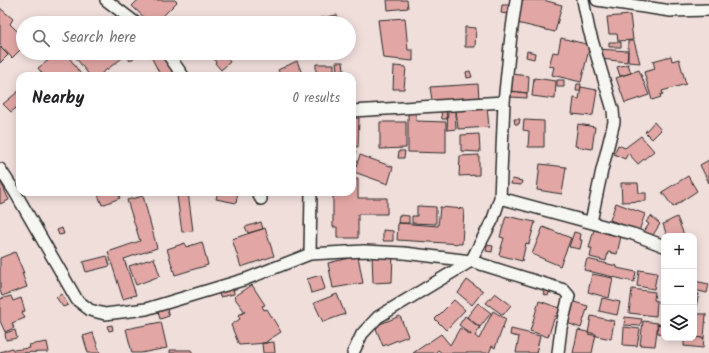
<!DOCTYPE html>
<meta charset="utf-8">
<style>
:root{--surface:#fff;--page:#f2f2f2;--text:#202124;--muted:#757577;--line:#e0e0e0}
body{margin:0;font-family:Kalam,sans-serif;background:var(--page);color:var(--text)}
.controls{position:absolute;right:12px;bottom:12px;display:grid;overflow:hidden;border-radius:8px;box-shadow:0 2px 10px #0003}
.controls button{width:36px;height:36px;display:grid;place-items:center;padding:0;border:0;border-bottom:1px solid var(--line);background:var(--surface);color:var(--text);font:20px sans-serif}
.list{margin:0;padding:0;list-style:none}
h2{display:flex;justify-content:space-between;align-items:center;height:52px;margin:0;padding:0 16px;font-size:17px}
h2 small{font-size:13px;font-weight:400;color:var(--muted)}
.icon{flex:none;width:22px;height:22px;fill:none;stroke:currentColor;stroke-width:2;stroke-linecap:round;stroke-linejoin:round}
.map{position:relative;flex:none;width:709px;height:353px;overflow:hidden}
.search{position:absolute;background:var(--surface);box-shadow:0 2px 10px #0003;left:16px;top:16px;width:340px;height:44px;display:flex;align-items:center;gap:10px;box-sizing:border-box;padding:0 14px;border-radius:22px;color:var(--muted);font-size:15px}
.panel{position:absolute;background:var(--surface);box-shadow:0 2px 10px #0003;left:16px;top:72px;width:340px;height:124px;border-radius:12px}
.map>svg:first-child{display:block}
</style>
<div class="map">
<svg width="709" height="353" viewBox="0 0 709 353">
<rect width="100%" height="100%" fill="#f0dedb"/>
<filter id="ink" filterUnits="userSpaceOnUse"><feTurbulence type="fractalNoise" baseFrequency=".025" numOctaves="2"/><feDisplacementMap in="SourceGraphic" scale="8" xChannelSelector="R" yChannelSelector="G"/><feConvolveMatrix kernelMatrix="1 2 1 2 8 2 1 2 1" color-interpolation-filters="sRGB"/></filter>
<g filter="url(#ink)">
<path fill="#e2a7a5" stroke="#2b2b2b" d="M138,0H175L177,2L156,23H150L132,6Z
M387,0H407L408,8L388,10Z
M522,0H543L562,5L555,32L517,23Z
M502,5H509L507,14L501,13Z
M0,8L13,19L10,24L23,37V47L12,58L0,45Z
M337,15L338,23H316V19Z
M630,15L633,40L618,41L617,34H609L607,17Z
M405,18L408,50H413V61L383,58L378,20Z
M465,27L476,28L475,47H465Z
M561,38L590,45L581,82L552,75L554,67L549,66L553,52L558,53Z
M628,41H634L640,63L628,62Z
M609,42H621V47H609Z
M0,47L8,55L0,63Z
M598,49L628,51L627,62L601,59Z
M527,51L535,53L534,59L526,57Z
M58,53H66L82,76H44L38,68Z
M72,53H122L125,56L98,76H90Z
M124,53H140L130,61Z
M149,53H164L177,76H161Z
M210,53H224L230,62L221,70L215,63L216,62Z
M274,53H289L276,58Z
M671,56L672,61L679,59L686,84L662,91L663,94L660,95L661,97L652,100L644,72L655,69L653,61Z
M297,61L303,76H281L278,70Z
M336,62H343L344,70L337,71Z
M316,64H334V76H316Z
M628,64L631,73L620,76L617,67Z
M394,66L406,67L404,89H393Z
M639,70L649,95L625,103L616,78Z
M470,71L472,77L467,78L466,72Z
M511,74L529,76L528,93L509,91Z
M534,78L556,81L555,99L532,96Z
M557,80H564V87H557Z
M478,84L479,99L432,100L430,87Z
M577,84H581L580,91H576Z
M581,87L597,90L593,115H591V116L572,114L574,98L579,99Z
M20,90V105L11,112L3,104Z
M510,91L527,93V98L510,97Z
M487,107L489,127L458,129L456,109Z
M455,110L456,129L447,130L448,111Z
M441,111H446L447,119H442Z
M408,112L416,113V121L446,122V153L408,152Z
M352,118H359L358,147L352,146Z
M514,119H520L519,124H515Z
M524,120L544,121V147H528L529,131L523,130Z
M380,122H406V148L380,149Z
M654,122L661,130L652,139L645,132Z
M578,124L595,127L592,149L575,146Z
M479,134L480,152L461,151V135Z
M641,136L654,151L638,164L628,153L625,159L614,154L618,145L625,148Z
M352,151H356L353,171H352Z
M399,151H405L404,158H398Z
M360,155L393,167L388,184L354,172Z
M479,155V175L459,176L460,156Z
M709,160V183L700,165Z
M540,164L566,167L562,194L537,190Z
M688,176L697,191L673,207L662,192Z
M352,179H358V198H387V214H358V238H337V227H333V192H352Z
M512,179L522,181L521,185L511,184Z
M0,180L9,200L0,204Z
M621,183H638L639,193H646V201L622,202Z
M97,192H118L120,198L102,205Z
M188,192L193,231L182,232L177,196H179L178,193Z
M218,192H238L236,203L216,199Z
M143,196L157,248L124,259L136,295L123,299L108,252L140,241L127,200Z
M616,203L645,214L639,231L610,220Z
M417,206L436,207V224L412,223V216H417Z
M440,207L464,209L462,244L397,240L398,223L438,226Z
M399,215L409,216V223H398Z
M506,216L535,222L529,244L526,243L522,261L499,255L504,238L500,237Z
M651,216L660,224L651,238L642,235L649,224L646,222Z
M677,217L684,235L681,236H667L663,224Z
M261,222L263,229L248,233L245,227Z
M543,227L571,238L560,266L532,254Z
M62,228L64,234L59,235L57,230Z
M265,228L274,256L241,267L232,239Z
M594,229L621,236L617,254L608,252L606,261L590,257L592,248H589Z
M383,230L393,231V241H383Z
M574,232L581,234L580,240H582L580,249L569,247Z
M202,242L208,265L175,275L167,249L185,243L186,247Z
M487,245L493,246L492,252L486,251Z
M15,252L24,273H22L27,287L2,296L0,291V258Z
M372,254H393L392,282L373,283Z
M107,256L110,266L86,272L83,262Z
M358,256L363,283L333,288L328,263Z
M154,258L160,276L136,285L129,266Z
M587,259L617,266V268L636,272L634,282L584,270Z
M639,270L657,273L654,289L637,286Z
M592,274L613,278L609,298L588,292Z
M321,275L325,289L311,293L307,279Z
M467,280L483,291L472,305L458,293Z
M694,281L709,284L707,293L694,290Z
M233,285L234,294L220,297L218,288Z
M252,285L265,305L262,306L264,310L267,309L281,332L267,341V343L239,345L231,325L240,319L238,315L245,312L234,297Z
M546,286L551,288L548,296L543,294Z
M632,289L655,292L654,300L657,301L656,316L629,313Z
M694,292L699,294L695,310H694Z
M495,293L511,305L503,315L486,303Z
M62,294L68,305L63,307L56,297Z
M337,294L345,314L323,322L314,303Z
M11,296L13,301L21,298L25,311L22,312L25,318L12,323L14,328L5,332L0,321V299Z
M602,298L620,302L617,315L599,311Z
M454,300L465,310L446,330L435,319Z
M539,301L560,308L557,316H555L548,337L530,331Z
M574,302L588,306L581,328L567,323Z
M478,303L491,313L480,327L467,317Z
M166,306L169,316L160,319L157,308Z
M493,311L506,319L495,348L492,346L489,353H442L438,350L435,353H413L441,334L450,345L460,328L471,335V334L459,325L465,316L480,328L475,336L479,339Z
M694,314H706L704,338L694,337Z
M400,316L408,336L383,346L375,326Z
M591,316L614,321L611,339L588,334Z
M625,317L642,319L640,326L624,325Z
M643,321L658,323L655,346L640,345Z
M161,322L167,348L141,353H132L126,329Z
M657,324L663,325L662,334L658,333Z
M112,325L113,330L109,331L107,326Z
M624,327L640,329L637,346L623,345Z
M511,329L540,336L536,353H516L519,337L510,335Z
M15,330L17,338L6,340L5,333Z
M578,330L596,334L592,353H573Z
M93,333L100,353H88L83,336Z
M694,337L704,338L703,348L684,346V338H694Z
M47,342L49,352L0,353V352L12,348L13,350L30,348L29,345Z
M274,342L275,353H263L262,343Z
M170,350H192V353H170Z"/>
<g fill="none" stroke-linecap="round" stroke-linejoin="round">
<defs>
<path id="minor" d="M106,0L136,23
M516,0L511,35L504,102L500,198L493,219L471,261L564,290L569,296L561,328L558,353
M583,0L589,30L613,110L614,122L602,170L591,222
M597,0L671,11L709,10
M167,53L183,76
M352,111L504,102
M0,169L15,192L77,300L90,310L105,314L146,309L246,279L310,254L311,192
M257,192L261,199
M500,198L633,234L664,246
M310,254L364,251L404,253L471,261L378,317L362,334L353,353"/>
</defs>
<use href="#minor" stroke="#2b2b2b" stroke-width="14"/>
<use href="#minor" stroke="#f6f6f2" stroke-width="11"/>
</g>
</g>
</svg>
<div class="controls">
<button>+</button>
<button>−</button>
<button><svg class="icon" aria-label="layers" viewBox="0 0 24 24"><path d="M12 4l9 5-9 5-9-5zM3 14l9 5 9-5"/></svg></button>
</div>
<div class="search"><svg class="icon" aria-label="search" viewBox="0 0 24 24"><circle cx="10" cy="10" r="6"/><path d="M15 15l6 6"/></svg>Search here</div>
<section class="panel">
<h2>Nearby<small>0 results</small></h2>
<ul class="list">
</ul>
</section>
</div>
